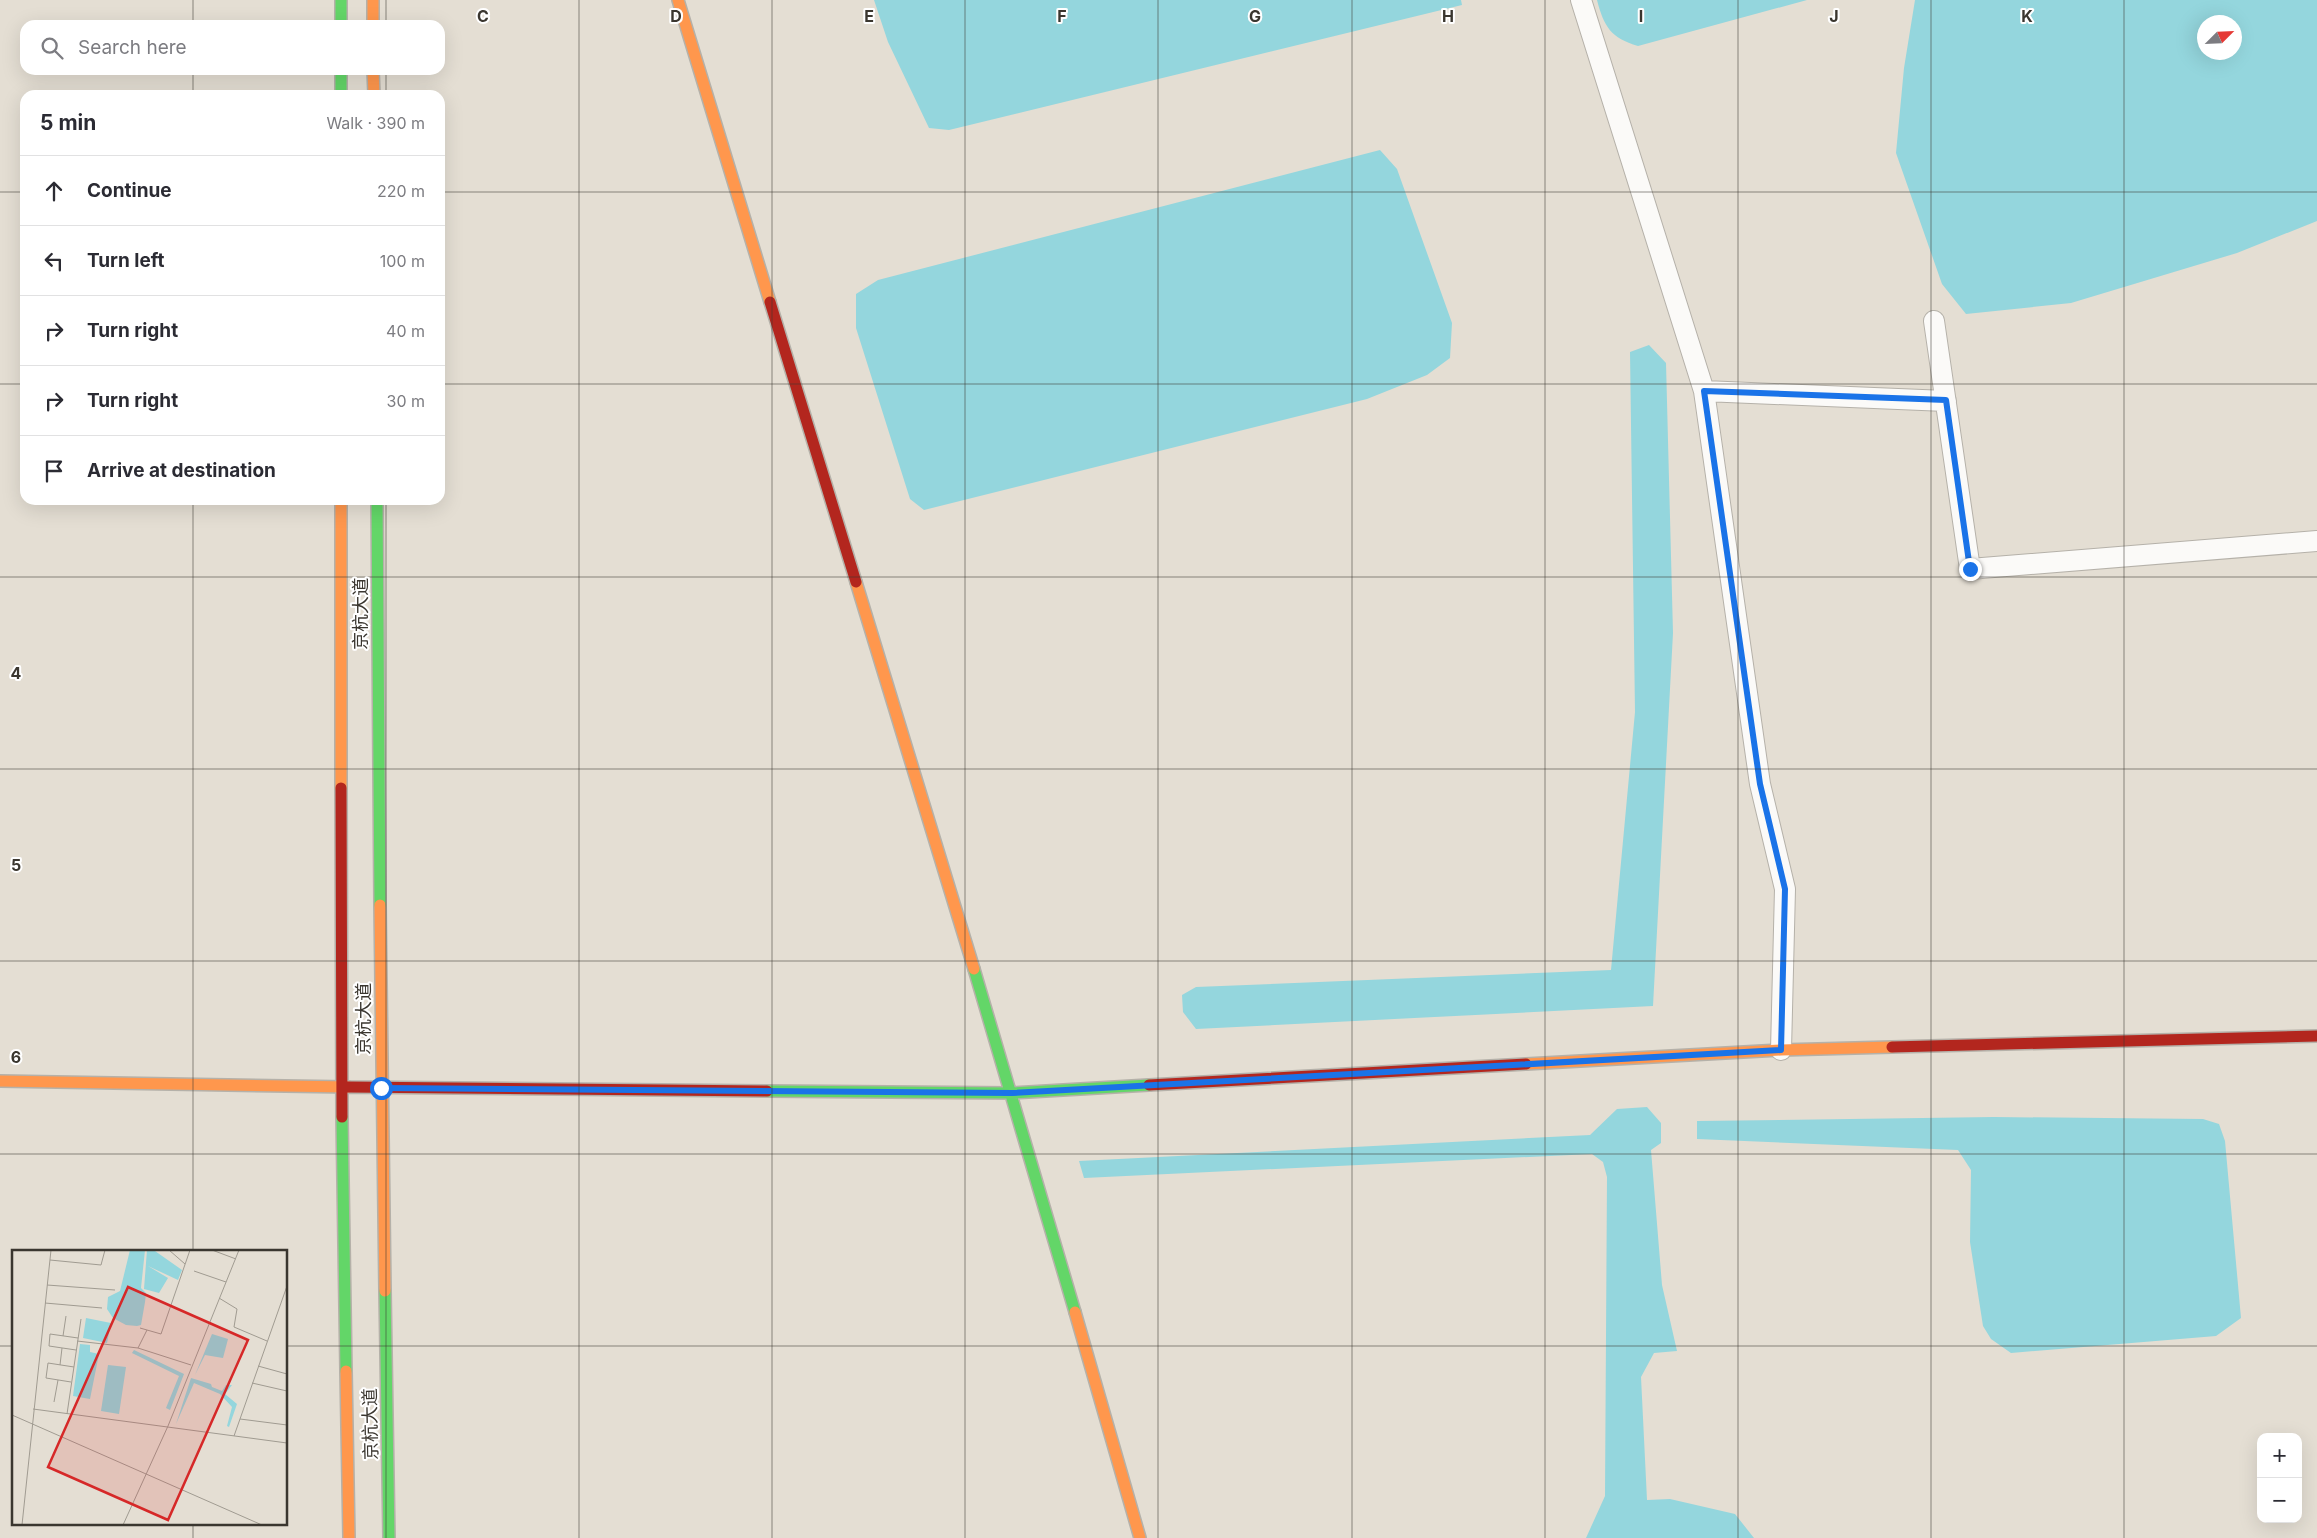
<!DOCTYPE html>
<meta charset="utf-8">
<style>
:root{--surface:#fff;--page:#f7f7f7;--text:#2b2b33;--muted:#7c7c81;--line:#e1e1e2}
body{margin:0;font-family:Inter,"Noto Sans SC",sans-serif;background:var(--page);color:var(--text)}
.controls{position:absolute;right:15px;bottom:15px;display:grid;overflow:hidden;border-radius:10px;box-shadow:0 5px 20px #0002}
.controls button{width:45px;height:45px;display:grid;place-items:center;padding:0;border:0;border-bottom:1px solid var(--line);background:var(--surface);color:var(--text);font:25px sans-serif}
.compass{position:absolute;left:2197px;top:15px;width:45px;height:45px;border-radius:50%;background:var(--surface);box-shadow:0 5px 20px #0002;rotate:66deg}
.stop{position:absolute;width:15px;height:15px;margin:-11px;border:4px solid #1a73e8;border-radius:50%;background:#fff}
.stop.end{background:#1a73e8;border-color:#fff;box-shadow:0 1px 5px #0008}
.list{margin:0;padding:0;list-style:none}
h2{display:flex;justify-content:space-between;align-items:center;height:65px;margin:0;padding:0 20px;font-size:21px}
h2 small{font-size:16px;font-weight:400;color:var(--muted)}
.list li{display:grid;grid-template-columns:32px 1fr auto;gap:15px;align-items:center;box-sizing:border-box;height:70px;padding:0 20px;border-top:1px solid var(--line)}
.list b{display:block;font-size:19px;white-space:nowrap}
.list em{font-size:16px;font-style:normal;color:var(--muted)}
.icon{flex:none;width:28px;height:28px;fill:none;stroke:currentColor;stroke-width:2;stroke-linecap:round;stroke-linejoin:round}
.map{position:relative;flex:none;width:2317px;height:1538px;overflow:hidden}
.search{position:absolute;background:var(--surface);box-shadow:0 5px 20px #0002;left:20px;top:20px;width:425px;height:55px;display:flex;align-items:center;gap:12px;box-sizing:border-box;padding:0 18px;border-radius:15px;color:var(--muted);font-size:19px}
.panel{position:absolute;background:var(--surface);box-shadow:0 5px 20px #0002;left:20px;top:90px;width:425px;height:415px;border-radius:15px}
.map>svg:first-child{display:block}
</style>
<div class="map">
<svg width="2317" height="1538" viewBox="0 0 2317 1538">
<rect width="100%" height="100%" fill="#e4ded3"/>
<path fill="#94d6dd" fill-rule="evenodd" d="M874,0H1461L1462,5L949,130L929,128L888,42Z
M1597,0H1807L1638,46C1611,38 1604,27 1597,0Z
M1915,0H2317V221L2237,253L2071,303L1966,314L1942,284L1896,153L1904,68ZM2234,22V52H2204V22Z
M1380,150L1397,169L1452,323L1450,358L1427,375L1367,399L924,510L910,499L856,328V294L878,280Z
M1649,345L1666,363L1673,633L1653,1006L1196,1029L1183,1012L1182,995L1196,987L1611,970L1635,712L1630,352Z
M1647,1107L1661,1123V1143L1651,1150L1662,1285L1677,1351L1654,1353L1641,1377L1647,1500L1670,1499L1735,1514L1754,1538H1586L1605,1496L1607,1177L1603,1162L1592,1154L1084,1178L1079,1161L1590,1135L1617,1109Z
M1994,1117L2203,1119L2219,1124L2225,1141L2241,1318L2216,1336L2011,1353L1991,1339L1983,1326L1970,1242L1971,1170L1958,1150L1697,1139V1121Z"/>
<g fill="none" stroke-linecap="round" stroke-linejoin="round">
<defs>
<path id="lane" d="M1581,0L1704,391L1760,784L1785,889L1781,1050
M1934,321L1970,569L2317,541
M1704,391L1946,401"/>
<path id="fast" d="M341,0V25
M341,70V95
M377,500L380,905
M974,969L1075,1312
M767,1091L1012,1093L1149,1085
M342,1117L346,1371
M385,1291L389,1538"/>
<path id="slow" d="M373,0V25
M678,0L770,302
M373,70L374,95
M341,500V788
M856,582L974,969
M380,905L385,1291
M1526,1064L1781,1050L1892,1047
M0,1081L348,1087
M1075,1312L1140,1538
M346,1371L349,1538"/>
<path id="jam" d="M770,302L856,582
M341,788L342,1117
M1892,1047L2317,1036
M1149,1085L1526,1064
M348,1087L767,1091"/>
</defs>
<use href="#lane" stroke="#b5b1a9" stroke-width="22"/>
<use href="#fast" stroke="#b5b1a9" stroke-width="14"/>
<use href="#slow" stroke="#b5b1a9" stroke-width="14"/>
<use href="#jam" stroke="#b5b1a9" stroke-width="14"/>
<use href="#lane" stroke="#fbfaf8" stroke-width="20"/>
<use href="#fast" stroke="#63d668" stroke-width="11"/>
<use href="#slow" stroke="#ff974d" stroke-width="11"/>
<use href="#jam" stroke="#b3261e" stroke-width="11"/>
</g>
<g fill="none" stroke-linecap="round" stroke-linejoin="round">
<path stroke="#1a73e8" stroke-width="6" d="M381,1088L1012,1093L1781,1050L1785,889L1760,784L1704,391L1946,400L1970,569"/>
</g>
<path fill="none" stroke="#3a362f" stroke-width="1" stroke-opacity="0.55" d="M193,0V25M386,0V25M579,0V1538M772,0V1538M965,0V1538M1158,0V1538M1352,0V1538M1545,0V1538M1738,0V1538M1931,0V1538M2124,0V1538M193,70V95M386,70V95M0,192H25M440,192H2317M0,384H25M440,384H2317M193,500V1252M386,500V1538M0,577H2317M0,769H2317M0,961H2317M0,1154H2317M0,1346H14M286,1346H2317M193,1524V1538"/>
<g text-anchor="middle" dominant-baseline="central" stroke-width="4" stroke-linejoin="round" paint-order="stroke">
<g font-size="18" fill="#3a362f" stroke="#fff">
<text transform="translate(360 614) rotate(-90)">京杭大道</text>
<text transform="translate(363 1019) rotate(-90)">京杭大道</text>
<text transform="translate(370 1424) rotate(-91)">京杭大道</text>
</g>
</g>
<g transform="translate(12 1250)">
<rect width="275" height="275" fill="#e4ded3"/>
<path d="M118,0H133L129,38L134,43L133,52L129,75L125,76L114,75L101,68L95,59L96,47L108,41ZM135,0L143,1L170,20L166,30L136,16L156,28L147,43L132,39ZM74,68L99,73L95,93L71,88ZM200,84L216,89L211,108L193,105L183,125ZM68,94L78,95V102L87,104L78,149L61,146ZM122,100L172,124L158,160L154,158L167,126L120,103ZM96,115L114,117L107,164L89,161ZM179,128L199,134L200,137L210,141L214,135H220L213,144L225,154L217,177L215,176L220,157L208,144L182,133L164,174Z" fill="#94d6dd"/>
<path fill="none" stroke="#a09b91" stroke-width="1" d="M157,0L173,14M200,0L224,9M38,10L89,15L93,0M182,21L214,32M35,35L103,40M207,48L225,59L222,77L255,91M33,53L90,58M128,78L149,84L178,0M51,86L54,66M65,91L126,98L179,115M126,98L135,80M64,100L37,96L38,84L66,88M48,115L50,98M246,116L275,124M59,132L34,128L36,113L62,117M240,133L275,141M42,152L46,130M21,159L275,193M55,164L69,69M0,165L250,275M228,169L275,175M222,186L275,36M10,275L39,0M111,275L156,176L227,0"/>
<path fill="#d62828" fill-opacity="0.15" stroke="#d62828" stroke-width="2.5" d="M116,37L236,90L156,270L36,217Z"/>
<rect width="275" height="275" fill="none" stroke="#3a362f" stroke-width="2.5"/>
</g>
<g font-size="16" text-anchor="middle" font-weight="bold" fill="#3a362f" stroke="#fff" stroke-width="4" stroke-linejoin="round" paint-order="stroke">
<text x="483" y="22">C</text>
<text x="676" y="22">D</text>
<text x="869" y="22">E</text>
<text x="1062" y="22">F</text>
<text x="1255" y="22">G</text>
<text x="1448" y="22">H</text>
<text x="1641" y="22">I</text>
<text x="1834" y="22">J</text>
<text x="2027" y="22">K</text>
<text x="16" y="679">4</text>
<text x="16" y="871">5</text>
<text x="16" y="1063">6</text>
</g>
</svg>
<div class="controls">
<button>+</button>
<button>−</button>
</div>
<svg class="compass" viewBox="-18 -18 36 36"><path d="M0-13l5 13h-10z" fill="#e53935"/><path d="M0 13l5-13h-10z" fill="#7c7c81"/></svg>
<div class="stop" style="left:381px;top:1088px"></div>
<div class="stop end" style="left:1970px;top:569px"></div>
<div class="search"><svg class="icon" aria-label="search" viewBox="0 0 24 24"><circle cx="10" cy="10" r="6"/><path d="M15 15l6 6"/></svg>Search here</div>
<section class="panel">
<h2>5 min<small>Walk · 390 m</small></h2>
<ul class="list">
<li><svg class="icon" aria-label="ahead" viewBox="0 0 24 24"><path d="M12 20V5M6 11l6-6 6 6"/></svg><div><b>Continue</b></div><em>220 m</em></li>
<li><svg class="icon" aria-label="left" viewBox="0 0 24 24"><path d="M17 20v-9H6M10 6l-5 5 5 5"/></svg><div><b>Turn left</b></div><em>100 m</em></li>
<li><svg class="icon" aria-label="right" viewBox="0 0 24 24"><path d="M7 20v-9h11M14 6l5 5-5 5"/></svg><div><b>Turn right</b></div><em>40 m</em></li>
<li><svg class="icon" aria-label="right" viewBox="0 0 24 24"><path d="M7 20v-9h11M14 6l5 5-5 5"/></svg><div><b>Turn right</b></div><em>30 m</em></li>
<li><svg class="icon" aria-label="arrive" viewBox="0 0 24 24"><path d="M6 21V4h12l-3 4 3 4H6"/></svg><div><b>Arrive at destination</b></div></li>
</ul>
</section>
</div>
